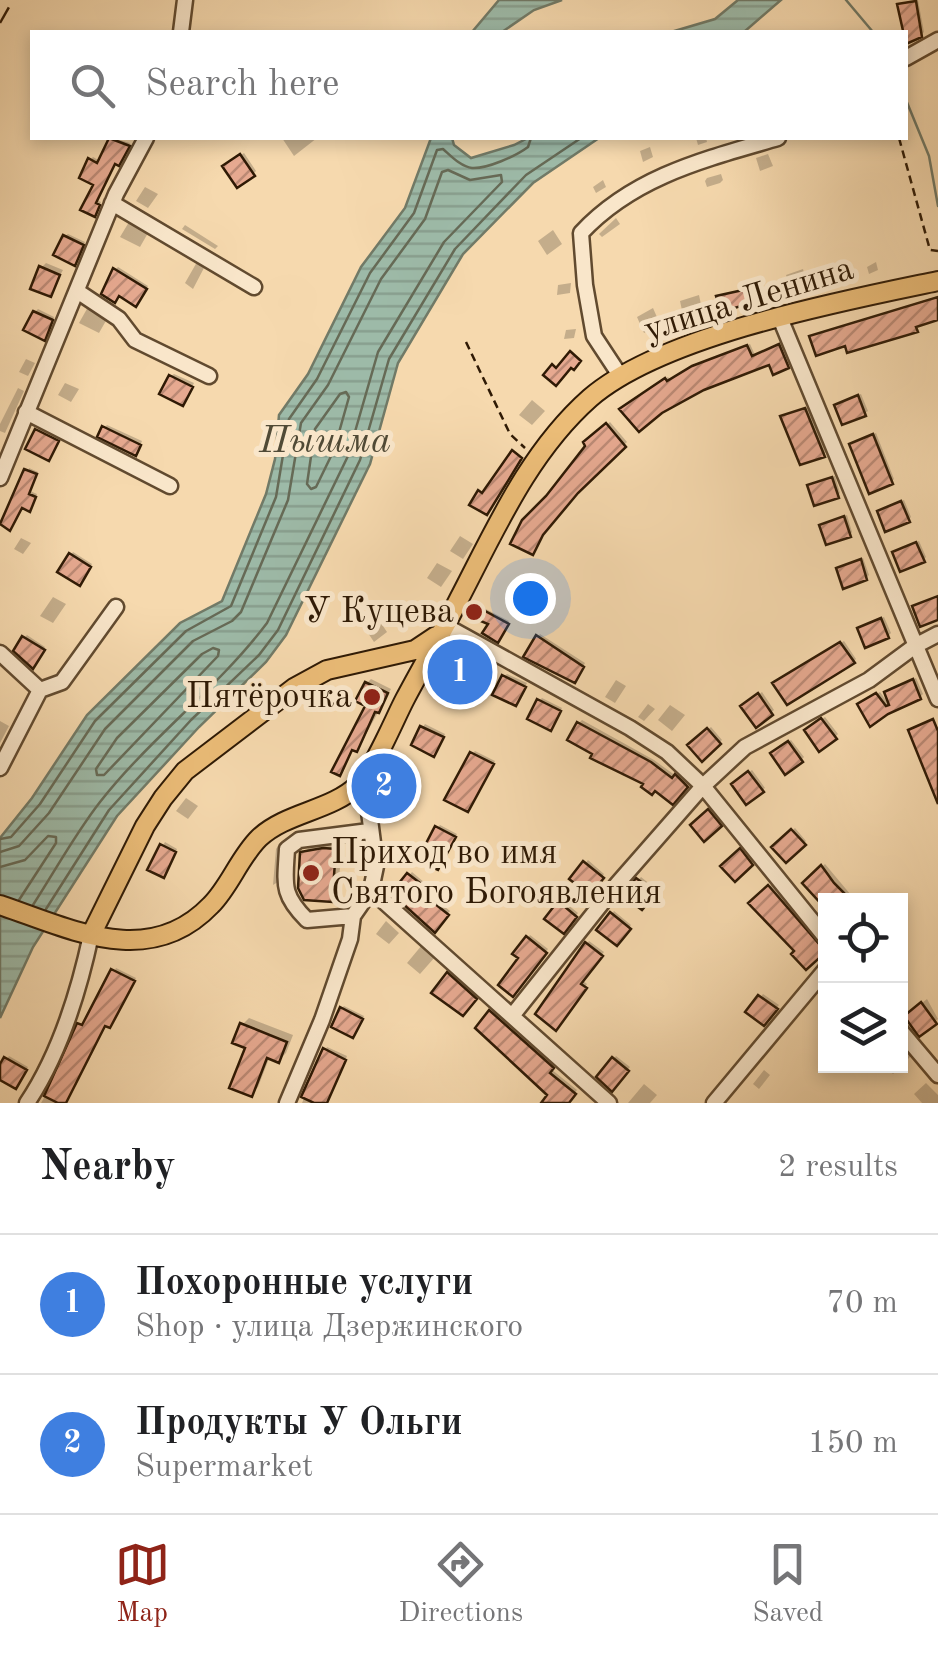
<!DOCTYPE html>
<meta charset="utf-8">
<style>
:root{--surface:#fff;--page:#f2f2f2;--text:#202124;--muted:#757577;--line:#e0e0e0;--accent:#8f2418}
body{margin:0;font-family:"Old Standard TT",serif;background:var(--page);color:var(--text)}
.controls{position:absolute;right:30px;bottom:30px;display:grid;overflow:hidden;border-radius:0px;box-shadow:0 5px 15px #0003}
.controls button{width:90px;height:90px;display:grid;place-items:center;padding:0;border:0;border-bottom:2px solid var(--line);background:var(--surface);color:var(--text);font:50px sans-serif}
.you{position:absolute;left:530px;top:598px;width:35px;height:35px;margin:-25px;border:8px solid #fff;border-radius:50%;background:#1a73e8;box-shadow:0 0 0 15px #1a73e833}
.badge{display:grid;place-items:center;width:65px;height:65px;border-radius:50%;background:var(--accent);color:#fff;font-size:32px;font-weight:700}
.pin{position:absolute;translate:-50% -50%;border:5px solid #fff;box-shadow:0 2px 10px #0006}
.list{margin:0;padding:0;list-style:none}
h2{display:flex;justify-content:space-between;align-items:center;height:130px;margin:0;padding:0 40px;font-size:42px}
h2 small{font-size:32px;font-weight:400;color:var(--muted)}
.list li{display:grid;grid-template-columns:65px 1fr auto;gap:30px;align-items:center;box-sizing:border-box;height:140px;padding:0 40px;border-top:2px solid var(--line)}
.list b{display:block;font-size:38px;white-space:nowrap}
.list p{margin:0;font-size:32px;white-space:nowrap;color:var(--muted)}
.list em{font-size:32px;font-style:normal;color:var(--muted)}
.icon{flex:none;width:55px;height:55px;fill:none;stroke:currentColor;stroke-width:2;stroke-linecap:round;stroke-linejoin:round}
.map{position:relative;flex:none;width:938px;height:1103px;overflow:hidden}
.search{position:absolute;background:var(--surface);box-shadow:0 5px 15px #0003;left:30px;right:30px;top:30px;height:110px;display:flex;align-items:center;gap:25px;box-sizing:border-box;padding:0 35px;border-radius:0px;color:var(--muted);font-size:38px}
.sheet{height:410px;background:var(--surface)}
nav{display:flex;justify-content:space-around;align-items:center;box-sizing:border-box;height:140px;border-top:2px solid var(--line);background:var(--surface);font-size:28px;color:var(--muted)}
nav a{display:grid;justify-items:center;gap:5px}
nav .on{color:var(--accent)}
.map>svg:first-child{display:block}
</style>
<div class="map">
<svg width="938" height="1103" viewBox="0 0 938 1103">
<defs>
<pattern id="water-rules" width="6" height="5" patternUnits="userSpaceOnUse" patternTransform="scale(2.5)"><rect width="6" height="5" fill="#9dbaa8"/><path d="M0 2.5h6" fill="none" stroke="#889f8f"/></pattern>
<pattern id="building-hatch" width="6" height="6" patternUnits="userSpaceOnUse" patternTransform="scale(2.5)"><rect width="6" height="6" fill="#e6a990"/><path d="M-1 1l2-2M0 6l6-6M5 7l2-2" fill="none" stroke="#bb8974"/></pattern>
</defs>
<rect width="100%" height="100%" fill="#f6d9ae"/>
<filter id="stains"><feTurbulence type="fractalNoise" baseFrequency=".002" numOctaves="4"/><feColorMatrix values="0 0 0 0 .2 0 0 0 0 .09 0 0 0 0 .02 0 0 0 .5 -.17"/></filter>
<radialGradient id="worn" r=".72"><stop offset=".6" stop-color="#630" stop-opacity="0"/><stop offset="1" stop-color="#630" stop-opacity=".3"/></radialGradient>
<path fill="url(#water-rules)" stroke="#717a67" stroke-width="2.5" d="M499,0H562L534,10L502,32H472Z
M738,0H781L744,32H671L715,19Z
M431,138H452L454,145L471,158L514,145L528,138H599L533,183L463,254L398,363L370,464L286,635L266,662L199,727L117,816L33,947L0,1018V838L32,798L87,715L180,623L222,601L266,494L275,459L279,415L308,374L361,267L405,208Z"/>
<path fill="#0003" d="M918,0L924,32L921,35L900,5Z
M112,138L130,143L121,160L116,161L97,200L101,202L95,214L96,184L90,160L93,157L100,161Z
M282,138H317L294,156Z
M696,138H706L707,142L698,145Z
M650,147L653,157L643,162L640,151Z
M244,153L256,171L253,174L228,164Z
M768,154L773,166L760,171L756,158Z
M721,174L723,180L720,183L707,187L705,181L707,178Z
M603,180L606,187L596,193L593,187Z
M145,187L158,194L148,208L136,201Z
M616,218L620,224L602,237L599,234Z
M129,222L148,233L140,247L120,237Z
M185,225L218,246L215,249L182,229Z
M553,230L562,244L547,255L538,241Z
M68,234L85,242L77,260L65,236Z
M847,261L850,272L837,278L834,266Z
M197,262L205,266L193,289L185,283Z
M876,262L878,270L869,274L867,267Z
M46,263L63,270L50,294L41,268Z
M118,267L148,286L138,301L119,294L115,270Z
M803,269L807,285L791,291L786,275Z
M571,283L570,293L557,295L558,285Z
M754,287L758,301L755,304L719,296Z
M699,295L703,314L684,320L680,301Z
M938,296V317L918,324L916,330L847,343L812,336Z
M88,307L107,319L99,333L79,323Z
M653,308L660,324L644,333L637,317Z
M38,309L54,317L47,335L35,312Z
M576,329L574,338L564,339L566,330Z
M782,343L791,363L788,366L770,362L684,396L625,407L668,377L670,380L698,364L750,344L755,355Z
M26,359L35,363L28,376L19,372Z
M174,374L194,383L185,400L171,376Z
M65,383L79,389L71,402L58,395Z
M18,388L24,391L5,433L0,431V424Z
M861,394L868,411L865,413L839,403Z
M532,400L545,411L532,425L519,415Z
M808,407L826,452L823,455L786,414Z
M610,422L627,442L579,488L548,497L589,446L586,443Z
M107,425L142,441L138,451L104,428Z
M40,428L60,438L51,455L37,431Z
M876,433L894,479L892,481L855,442Z
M29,468L38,472L30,491L37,494L30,509L23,506Z
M835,476L840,493L837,496L812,483Z
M904,500L911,517L908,520L883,509Z
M847,515L852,532L850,535L822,525Z
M460,536L473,544L463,559L450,551Z
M21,538L31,543L23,554L14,549Z
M919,541L926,557L923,560L898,550Z
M73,552L92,564L82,580L71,555Z
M863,558L869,575L866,578L838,568Z
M437,563L452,571L441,587L427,578Z
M53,597L66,604L53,623L40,616Z
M415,601L429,609L419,625L405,616Z
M478,605L509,621L500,637L476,607Z
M884,617L891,633L888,636L862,626Z
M379,620L387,632L374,642L366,630Z
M540,634L585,663L577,677L538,637Z
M27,635L45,647L35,663L24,638Z
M844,641L856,659L854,661L778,681Z
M459,648L479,657L470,674L453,670L443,688L438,675L440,672L445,674Z
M507,674L527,683L518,700L504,676Z
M916,678L923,694L920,697L887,712L863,702L880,692L891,707L890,690Z
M371,679L391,689L360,745L353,747L340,773L368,705L367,683Z
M616,680L626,686L615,703L605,697Z
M762,692L774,710L756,724L746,704Z
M542,698L562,708L553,725L539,701Z
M648,704L655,709L644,721L638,717Z
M670,705L685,715L672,731L658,720Z
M825,717L838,734L835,737L810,728Z
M582,720L654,760L676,776L679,773L689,783L672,801L647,783L579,723Z
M0,721L9,726L0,743Z
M425,724L445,734L437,751L423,727Z
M711,727L722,740L702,758L690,745Z
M791,740L804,757L801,760L776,751Z
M475,751L495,761L470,806L472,754Z
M752,770L765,788L762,790L737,781Z
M186,798L198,806L188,819L176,811Z
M712,808L723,821L704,838L693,826Z
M440,825L457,834L440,864L437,828Z
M795,828L806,841L786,859L775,847Z
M165,842L177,849L166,873L150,869Z
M342,843L338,892L332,899L302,854L313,844Z
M278,846V882L273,885L276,849Z
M744,847L754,861L735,878L724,866Z
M588,860L604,874L590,892L573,878Z
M825,864L856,901H826L805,883Z
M412,872L425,883L421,888L450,911L434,929L394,893Z
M641,877L656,889L642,907L626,894Z
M772,884L826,947L806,967L798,951L752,903Z
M562,900L578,913L564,931L548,918Z
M614,911L631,925L617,943L600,929Z
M386,921L399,933L389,944L376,934Z
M530,935L548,949L513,994L522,958L516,953Z
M589,941L604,952L582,980L587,984L558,1025L539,1014Z
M422,945L435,957L420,974L407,963Z
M116,968L136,978L112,1022L106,1023L65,1103H41L60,1070L80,1024L86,1023Z
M451,971L478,995L463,1013L434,992Z
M763,994L779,1005L764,1023L749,1012Z
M927,999L938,1019L920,1033L912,1011Z
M344,1006L364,1016L356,1033L342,1008Z
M494,1009L555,1064L551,1069L577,1090L567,1103L546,1100L551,1095L479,1028Z
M249,1018L293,1035L286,1053L279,1060L270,1056L258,1087L251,1094L248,1046L242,1025Z
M901,1042L912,1055L893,1074L885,1066H900Z
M327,1047L347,1056L328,1103H302Z
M9,1056L28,1067L18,1083L0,1077V1069Z
M616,1056L630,1067L612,1088L599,1077Z
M764,1070L770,1075L759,1089L753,1084Z
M926,1083L938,1095V1103H922L914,1094Z
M644,1084L657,1095L650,1103H628Z"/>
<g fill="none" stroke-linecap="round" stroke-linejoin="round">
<path stroke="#666a56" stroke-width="2.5" d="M346,392L349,397L334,450L316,487L311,489L307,484L315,429L340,394Z
M213,648L219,650L218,656L104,775H97L96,769L117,738L202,654Z
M0,839L11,837L40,804L95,721L186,631L231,606L276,497L289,419L317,379L370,273L414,213L437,150L443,149C450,155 461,167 472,168C487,169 516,156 528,147L531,138
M0,852L19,846L49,813L105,729L193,641L232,621L241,612L288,500L301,423L328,385L381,279L425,219L442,172L448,170L470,180L501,175L502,182L444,242L378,352L348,456L267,623C218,688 150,738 100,802C75,834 55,871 33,905
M0,867L25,860L48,836L56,837V843L19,900
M46,909L109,810L191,720L259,655L278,630L360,460L389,359L455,249L526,175L581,138"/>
<path stroke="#717a67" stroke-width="2.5" d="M846,0L873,32
M906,100L929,156L938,206"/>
</g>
<path fill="url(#building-hatch)" stroke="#2f1a05" stroke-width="2.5" d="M916,1L922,37L906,44L897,4Z
M109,138L130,146L119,166L115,164L96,203L100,205L95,217L80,210L93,185L79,178L88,158L97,163Z
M240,154L255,176L237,188L222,166Z
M63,235L84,245L75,266L53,255Z
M39,266L60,275L51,297L30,289Z
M113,268L147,289L136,307L119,296L115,303L101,294Z
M752,288L756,306L742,310L741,306L721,312L716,296Z
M938,297V320L916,327L918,332L847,353L845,346L816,356L809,336Z
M33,311L53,320L45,341L23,330Z
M779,344L789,368L773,375L769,365L704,390L662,413L639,432L619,409L665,378L667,381L692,366L747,345L752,356Z
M570,351L581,361L574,370L571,368L556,386L543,375L552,364L556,368Z
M169,375L193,387L183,406L159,394Z
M858,395L866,416L842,425L834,405Z
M805,408L825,457L800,465L780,416Z
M606,423L626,447L578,493L543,535L533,555L510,544L522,520L546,496L585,446L583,442Z
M102,426L141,445L136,456L97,437Z
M35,429L59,441L49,461L25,449Z
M873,434L893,484L869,494L849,444Z
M512,450L522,458L487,515L469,505L478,490L482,493Z
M24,469L37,474L29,494L36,497L30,512L22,508L10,531L0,524Z
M832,477L839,498L814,506L807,485Z
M901,501L910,522L885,532L877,511Z
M844,516L851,537L826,545L819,525Z
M916,542L925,562L900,572L892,552Z
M69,553L91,567L80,586L57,572Z
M861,559L867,580L843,589L836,568Z
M938,596V620L920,627L912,606Z
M474,605L509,624L498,643L482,633L488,624L469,616Z
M881,618L889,638L865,648L857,628Z
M536,635L584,667L575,683L523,657Z
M22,636L45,650L33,669L13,651Z
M840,642L855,663L787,705L772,683Z
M454,649L478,661L468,680L452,673L441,693L428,686L436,673L441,676Z
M502,675L526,687L516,706L492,695Z
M913,679L921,699L888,714L870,727L857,704L876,693L886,706L889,705L884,692Z
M365,682L388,693L379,713L375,712L357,752L352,750L340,776L331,772L365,706L355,701Z
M758,693L773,715L756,728L740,706Z
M537,699L561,711L551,731L527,719Z
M821,718L837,739L819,752L804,730Z
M933,719L938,731V804L908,730Z
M577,722L651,762L672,778L675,774L688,787L673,805L655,791L652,795L641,787L643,784L590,758L592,754L567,740Z
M420,726L444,737L434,757L411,745Z
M707,728L721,744L702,762L687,745Z
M788,741L803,762L785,775L770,753Z
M470,752L494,764L468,812L444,800Z
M748,771L764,792L746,805L731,784Z
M708,809L722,826L704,842L690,825Z
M435,826L456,837L438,870L417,861Z
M791,829L806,845L786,863L771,847Z
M160,844L176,852L164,878L147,870Z
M323,848L336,849L332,902L304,900L298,888L300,852Z
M740,848L753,865L735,882L720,866Z
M583,861L604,878L590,895L569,879Z
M821,865L834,883L851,900H826V909L802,883Z
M407,873L424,886L420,892L449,915L435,933L391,893Z
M636,878L656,893L642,910L622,895Z
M768,885L826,952L806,970L791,954L794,951L748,903Z
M558,901L577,917L564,934L544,919Z
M610,912L631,929L617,946L596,930Z
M526,936L547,953L513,997L498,985L518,958L512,954Z
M585,942L603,956L581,984L587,988L556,1031L535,1014Z
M111,969L135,981L110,1028L105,1026L66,1103H58L44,1096L77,1023L82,1025Z
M447,972L477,999L463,1016L431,993Z
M758,995L778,1009L764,1026L745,1012Z
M921,1002L937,1024L919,1037L904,1016Z
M340,1007L363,1019L353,1038L331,1027Z
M489,1010L554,1068L550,1073L576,1094L569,1103H541L547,1095L475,1028Z
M240,1023L287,1042L279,1063L267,1058L252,1097L229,1088L245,1048L232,1043Z
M323,1048L346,1060L327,1103H314L301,1097Z
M4,1057L27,1070L16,1089L0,1080V1064Z
M612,1057L629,1071L612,1092L596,1077Z"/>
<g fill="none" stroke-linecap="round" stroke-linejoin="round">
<defs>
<path id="minor" d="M181,32L185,0
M906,58L938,40
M112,203L254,287
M77,291L119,319L135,340L209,376
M780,318L938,699
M621,377L594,336L585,285L581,233C634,176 706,159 778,138
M26,412L170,486
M0,478L116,194L146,138
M446,626L630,728L667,752L703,786L826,938
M0,653L40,690
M0,768L40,690L62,682L116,607
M371,890L609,1103
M353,916L307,920C281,894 285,884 287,849L299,840L369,831
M512,1016L618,883L703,786L745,747L869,680L915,646L938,634
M900,1030L938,1075
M27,1103C59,1055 79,991 91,935
M287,1103L322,1020L350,939L353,916L371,890L376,866L368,804L360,783
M714,1103L826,969"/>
<path id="major" d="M0,905C71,929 149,970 211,905C230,886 239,858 259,838C287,812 331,811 358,785C374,769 394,720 405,699C423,665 442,633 459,599C496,528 529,452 590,398C663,335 842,301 938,281
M91,935L145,826L163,798L185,771L294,688L327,670L415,650L436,636"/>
</defs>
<use href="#minor" stroke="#614a2f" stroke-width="19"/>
<use href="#major" stroke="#2f1a05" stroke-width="22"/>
<path stroke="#2f1a05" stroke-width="2.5" stroke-dasharray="8 5" stroke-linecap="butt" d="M899,138L930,250L938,251
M466,342L510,434L525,448"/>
<use href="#minor" stroke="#f9e6ca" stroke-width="14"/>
<use href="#major" stroke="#ebbc77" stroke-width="18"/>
<path stroke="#2f1a05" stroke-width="2.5" stroke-dasharray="18 18" stroke-linecap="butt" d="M0,23L13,0"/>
</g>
<g fill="#8f2418" stroke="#f9e6ca" stroke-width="4">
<circle cx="474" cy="612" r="10"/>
<circle cx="372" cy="697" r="10"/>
<circle cx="311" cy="873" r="10"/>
</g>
<g text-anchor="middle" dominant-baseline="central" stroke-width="10" stroke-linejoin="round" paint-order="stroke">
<g font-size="35" fill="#2f1a05" stroke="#f9e6ca">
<text transform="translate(749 300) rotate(-17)">улица Ленина</text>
</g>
<g font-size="35" fill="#2f1a05" stroke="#f9e6ca" text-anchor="end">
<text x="454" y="612">У Куцева</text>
<text x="352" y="697">Пятёрочка</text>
<text x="331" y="853" text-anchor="start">Приход во имя<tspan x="331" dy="40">Святого Богоявления</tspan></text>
</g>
<g font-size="38" font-style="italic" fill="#504a36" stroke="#f9e6ca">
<text x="325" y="442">Пышма</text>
</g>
</g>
<rect width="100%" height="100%" filter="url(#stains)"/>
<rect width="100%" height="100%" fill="url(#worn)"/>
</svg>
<div class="controls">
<button><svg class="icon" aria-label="locate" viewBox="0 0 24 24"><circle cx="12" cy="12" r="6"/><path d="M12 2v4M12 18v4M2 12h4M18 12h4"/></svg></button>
<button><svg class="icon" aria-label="layers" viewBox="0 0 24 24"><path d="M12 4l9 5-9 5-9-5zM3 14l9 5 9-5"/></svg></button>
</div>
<div class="you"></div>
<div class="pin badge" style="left:460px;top:672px;background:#3f7fe0">1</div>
<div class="pin badge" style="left:384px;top:786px;background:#3f7fe0">2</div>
<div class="search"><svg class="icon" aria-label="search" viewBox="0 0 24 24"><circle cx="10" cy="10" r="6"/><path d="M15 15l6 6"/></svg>Search here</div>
</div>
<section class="sheet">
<h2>Nearby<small>2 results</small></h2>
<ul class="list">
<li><span class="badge" style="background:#3f7fe0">1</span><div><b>Похоронные услуги</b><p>Shop · улица Дзержинского</p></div><em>70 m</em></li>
<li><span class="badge" style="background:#3f7fe0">2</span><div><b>Продукты У Ольги</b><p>Supermarket</p></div><em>150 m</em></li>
</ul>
</section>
<nav>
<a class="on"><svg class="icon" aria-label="map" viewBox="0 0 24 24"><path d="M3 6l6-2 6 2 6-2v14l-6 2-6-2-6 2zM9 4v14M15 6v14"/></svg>Map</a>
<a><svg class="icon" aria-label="directions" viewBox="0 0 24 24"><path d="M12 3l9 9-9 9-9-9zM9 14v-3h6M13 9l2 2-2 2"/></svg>Directions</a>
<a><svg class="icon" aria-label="saved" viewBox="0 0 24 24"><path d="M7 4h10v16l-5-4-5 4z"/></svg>Saved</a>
</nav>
